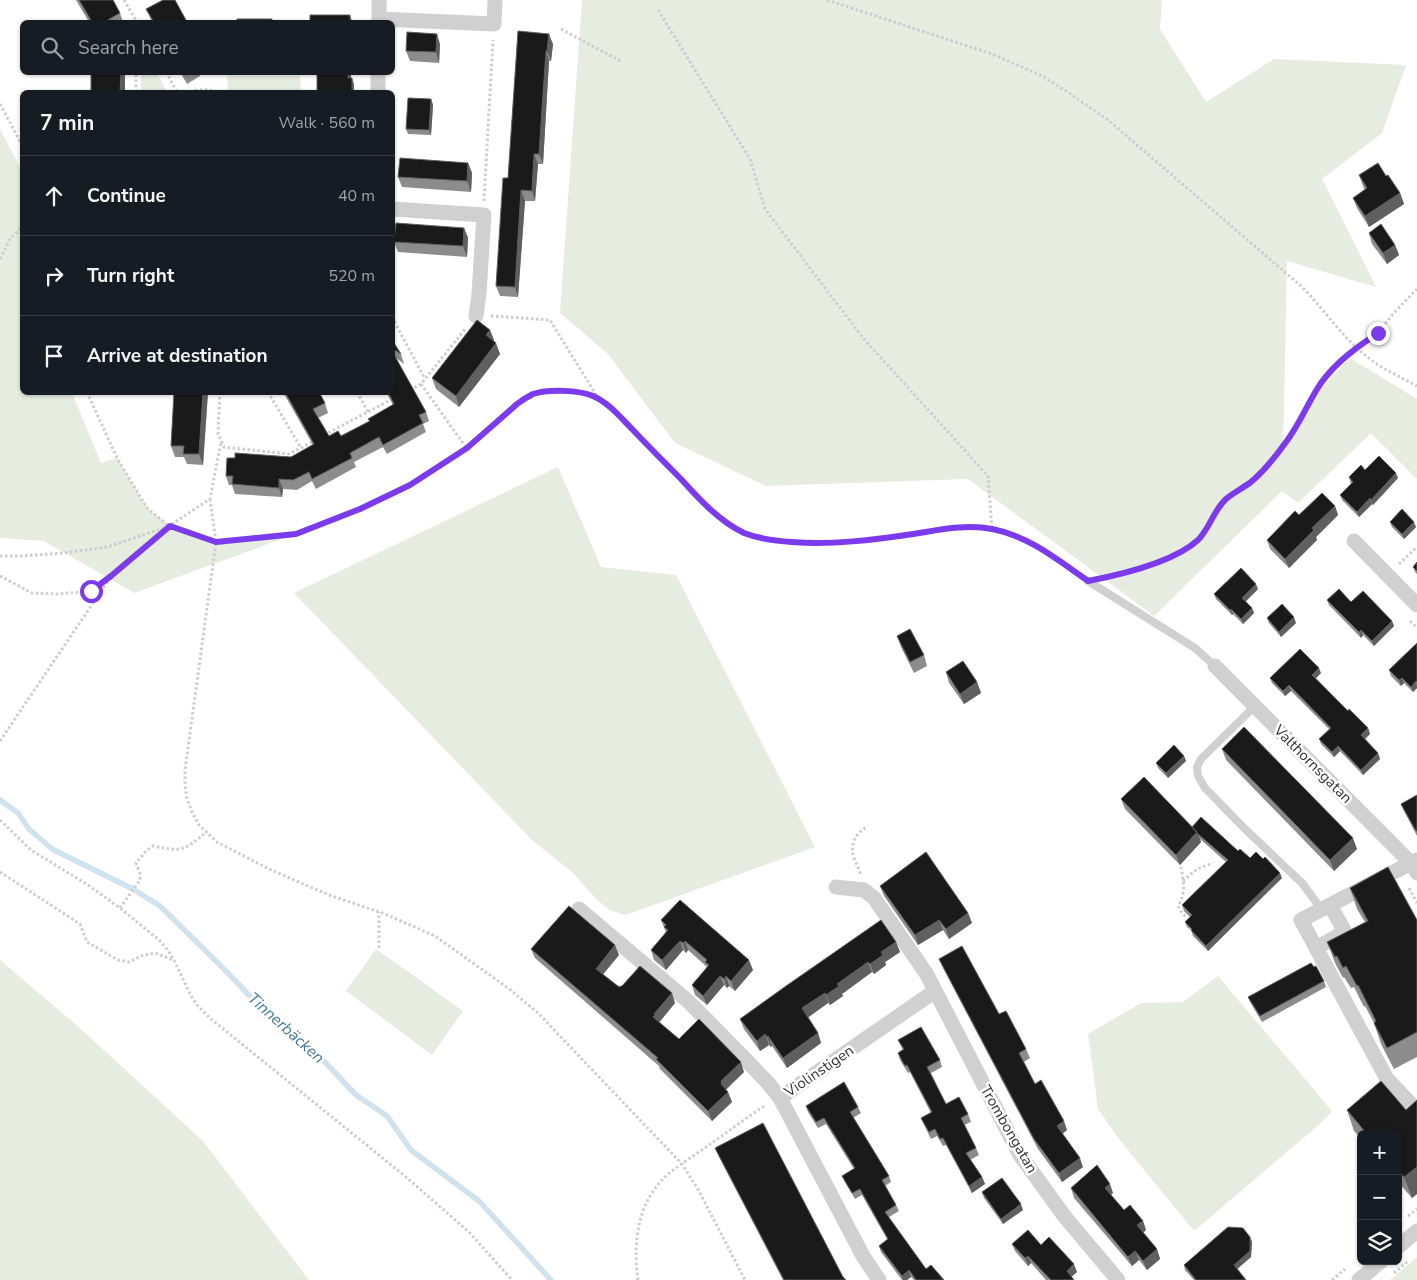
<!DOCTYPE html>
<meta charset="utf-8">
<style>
:root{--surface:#171b24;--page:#242831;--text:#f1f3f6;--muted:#9ea1a6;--line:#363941}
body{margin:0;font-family:"Nunito Sans",sans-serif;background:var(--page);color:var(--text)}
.controls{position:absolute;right:15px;bottom:15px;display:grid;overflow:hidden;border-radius:8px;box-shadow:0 1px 4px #0004}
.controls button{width:45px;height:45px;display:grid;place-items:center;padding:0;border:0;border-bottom:1px solid var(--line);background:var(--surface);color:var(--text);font:25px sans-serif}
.stop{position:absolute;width:15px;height:15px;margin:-11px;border:4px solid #7c3aed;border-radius:50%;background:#fff}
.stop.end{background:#7c3aed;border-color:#fff;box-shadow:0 1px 5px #0008}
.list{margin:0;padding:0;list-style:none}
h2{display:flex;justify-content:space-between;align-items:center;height:65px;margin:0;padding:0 20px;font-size:21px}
h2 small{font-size:16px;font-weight:400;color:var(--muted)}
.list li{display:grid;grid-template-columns:32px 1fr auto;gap:15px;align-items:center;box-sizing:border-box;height:80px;padding:0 20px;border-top:1px solid var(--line)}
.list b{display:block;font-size:19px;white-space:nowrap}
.list em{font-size:16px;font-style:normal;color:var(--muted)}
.icon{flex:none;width:28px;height:28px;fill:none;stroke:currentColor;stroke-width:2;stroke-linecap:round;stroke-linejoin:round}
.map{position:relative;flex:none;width:1417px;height:1280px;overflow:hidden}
.search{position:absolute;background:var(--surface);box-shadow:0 1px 4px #0004;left:20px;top:20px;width:375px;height:55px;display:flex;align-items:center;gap:12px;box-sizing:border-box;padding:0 18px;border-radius:8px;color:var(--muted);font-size:19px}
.panel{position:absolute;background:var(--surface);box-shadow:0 1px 4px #0004;left:20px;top:90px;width:375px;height:305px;border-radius:8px}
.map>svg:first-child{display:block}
</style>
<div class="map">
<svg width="1417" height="1280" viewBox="0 0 1417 1280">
<rect width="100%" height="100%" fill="#fff"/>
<path fill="#e6ecdf" d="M582,0H1162L1160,29L1206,102L1274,59L1406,65L1382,133L1322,179L1376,287L1287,261L1283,451L1323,387L1350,358L1417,399V479L1371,433L1298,503L1282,491L1154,616L968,479L766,486L675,443L607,353L560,313Z
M142,73H157L167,92H141V73Z
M227,76H300L301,92H227L228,91Z
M0,129L22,171V392L72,393L101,463L117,458L147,508L170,526L216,542L296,534L134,593L44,541L0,538Z
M558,467L601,567L676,575L815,847L634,912L624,915L610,910L597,900L572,872L532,840L294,593Z
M376,949L463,1011L432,1055L346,991Z
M0,960L81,1029L203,1141L309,1280H0Z
M1218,976L1332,1111L1321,1123L1194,1231L1119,1139L1098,1109L1088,1034L1141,1003L1183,1002Z
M1417,1257V1280H1390Z"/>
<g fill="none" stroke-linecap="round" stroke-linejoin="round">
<path stroke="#cfe2ee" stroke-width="5.5" d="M0,800L18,813L29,829L52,849L131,888L160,906L223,968L268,1015L305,1041L356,1095L387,1116L411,1150L479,1201L551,1280"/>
<path stroke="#cdcdcd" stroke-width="3" stroke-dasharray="2.5 2.5" stroke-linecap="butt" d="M124,0L137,22
M827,0L992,54L1040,75L1066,91L1108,120L1301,286C1325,310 1343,339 1370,359C1384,370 1401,377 1417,386
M658,10L750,159L765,209L863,338L988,476L992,529
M561,29L622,62
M166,72L177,92
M136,92V72
M190,92C199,89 207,89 217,92
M0,104L22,145
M484,201L493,40
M0,259L10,239L22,227
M491,316L550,320L598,398
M392,317L425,379
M421,384L467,449
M410,390L421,384L466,328
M87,392L117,458L147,508L169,526L216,542L296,534L360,509L409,485L467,449L517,404C522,400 527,397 533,394C548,389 579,390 593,396C610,404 623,420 636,433C650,448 665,464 680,479C699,499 719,521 744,532C758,539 776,541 792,542C817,544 842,544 867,541C908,537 950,522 991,529C1024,535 1051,556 1078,574
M220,392L218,434L224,447L289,454L301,448
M268,392L301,448L314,441
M357,392L368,412
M324,435L394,398
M210,499L216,542L185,770V786L187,799L192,812L199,825L217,842L271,870L329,895L385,914L435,936L508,988L538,1013L682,1164L699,1191L745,1280
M0,556H21L64,553L107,547L167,527
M1399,564L1417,547
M0,576L32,593L58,594L91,591L111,576L169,526L210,499L221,442
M1106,578L1119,575L1167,558L1186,549L1198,539L1208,527L1214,514L1226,499L1251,482L1265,468L1280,451L1288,441L1322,383L1336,366L1356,348L1378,333L1393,314L1417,289
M1410,621L1417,628
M0,741L110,578
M0,820L31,850L88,885L120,908L159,940L167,949L174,960L191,996L198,1006L211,1019L406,1177L469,1232L512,1280
M1181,867C1182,874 1185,885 1183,892C1181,908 1173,904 1187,918
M0,872L80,924L87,942L118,960L129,962L141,956L155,953L173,960
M860,874C859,868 856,864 854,858C849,844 856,833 868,826
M1183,881L1197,869L1213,863
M1409,888L1417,903
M120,908L140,880V874L136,863L146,851L153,846C184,852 182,851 207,832
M379,948V912
M1408,1216L1417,1209
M1394,1273L1407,1262
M638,1280C633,1245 637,1205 663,1179C676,1166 694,1156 709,1145C728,1132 747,1117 766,1105
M1332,1280L1345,1269"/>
<path stroke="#d0d0d0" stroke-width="8" d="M1088,581L1195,648L1215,666
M1255,706L1201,759L1197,767L1198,776L1205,788L1244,828L1302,883L1322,910"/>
<path stroke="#d0d0d0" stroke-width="15" d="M379,19L494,24L495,0
M379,22V0
M378,92V72
M392,209L484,215L479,294L476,316
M1354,541L1417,605
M1215,666L1411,863L1417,873
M836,887L864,890L874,898L926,973L1020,1155L1065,1217L1118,1280
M579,909L689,1002L747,1061L768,1083L780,1098L863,1256L879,1280
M1316,948L1345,932L1330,905
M780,1098L935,991
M1412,1105L1387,1079L1301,920L1417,860
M1398,1247L1417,1231
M1359,1280L1381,1261"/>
</g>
<path fill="#8c8c8c" d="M76,0H113L120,13L123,22H89Z
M146,9L187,22H152Z
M518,31L553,44L551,61H549L543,164H538L535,201H525L518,297L500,296L496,286L508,178Z
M440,44L439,63L410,61L406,51Z
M180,72H199L200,76L187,84Z
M431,99L433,105L431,135L408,134L406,129Z
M468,163L472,173L471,192L402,187L398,177Z
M1359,175L1386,176L1400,193L1404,204L1369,227L1357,208L1353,198L1365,190L1363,186Z
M464,228L468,238L467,257L398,252L394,242Z
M1369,233L1395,245L1399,255L1387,264L1372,244Z
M490,330L494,340V341L500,354L459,407L436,389L432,378Z
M392,340L401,354L404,364L396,358L426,412L429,421L423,424L426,432L387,454L383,447L354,462L356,467L316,489L312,481L297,490L283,489L282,497L235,494L232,485H229L226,476L235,458L291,457L313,445L283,392H319L325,403L328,413L318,418L329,436H341L369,421L368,419L393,405L386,392H392Z
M208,392L203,465L187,464L184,457H175L171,446Z
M1365,470L1398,478L1373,505L1372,504L1359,517L1342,500L1340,495L1351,484L1349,477Z
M1335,506L1338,515L1316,537L1317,540L1289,568L1270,549L1267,540L1299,515Z
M1390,522L1416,527L1404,539L1392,527Z
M1417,562V574L1415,572L1413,567Z
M1258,589L1246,601L1252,608L1254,613L1243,624L1233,614L1232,615L1216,599L1214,594Z
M1327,600L1351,602L1392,621L1394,626L1374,646L1363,635L1361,638L1329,605Z
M1267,618L1296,623L1281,637L1269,623Z
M897,636L924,655L927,666L914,673L901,647Z
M1417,643V688L1413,692L1404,683L1401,686L1391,676L1389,670Z
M946,672L977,682L981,693L964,704L949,683Z
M1321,673L1316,678L1348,711L1368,728L1370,734L1364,739L1378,753L1380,759L1363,775L1340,751L1334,757L1321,744L1319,739L1329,729L1291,691L1285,696L1272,683L1270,678Z
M1222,749L1357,849L1334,871L1226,760Z
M1184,756L1186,761L1168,778L1158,768L1156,763Z
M1417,795V836L1403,809L1401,804Z
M1121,799L1192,827L1238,851L1282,878L1208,951L1193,936L1191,930L1187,927L1185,922L1190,917L1184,911L1182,905L1226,862L1200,839L1201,842L1180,865L1125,809Z
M880,886L968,913L972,923L949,939L943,930L918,945L884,896Z
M1350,888L1417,920V1057L1394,1069L1381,1044L1374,1023L1365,1006L1364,1007L1354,987L1351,988L1344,977L1343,978L1335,963L1327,942L1365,922L1357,909Z
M661,920L753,970L735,991L729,986L727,988L724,985L707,1005L695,995L692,985L707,967L688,950L686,953L683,950L666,970L654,960L651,950L666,932L665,930Z
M896,942L900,952L885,962L886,965L874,974L872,972L842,994L843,996L830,1005L828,1003L808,1017L818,1033L821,1043L787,1068L772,1046L771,1047L769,1045L760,1051L744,1029L740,1019Z
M531,949L619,955L603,974L619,987L675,1003L659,1022L679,1039L744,1072L726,1090L732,1102L712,1121L660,1069L659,1066L535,958Z
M939,959L999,1014L1026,1049L1030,1058L1024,1062L1035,1084L1067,1130L1062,1134L1083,1167L1062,1182L1038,1149L943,968Z
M1314,967L1324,981L1326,987L1262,1022L1250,1002L1248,997Z
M898,1040L940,1060L942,1067L931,1073L946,1104L968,1114L971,1122L964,1125L976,1148L979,1155L970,1160L982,1177L985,1184L972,1193L946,1145L943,1146L937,1136L931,1139L924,1125L921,1118L931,1113L910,1072L908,1073L900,1060L898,1053L903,1050Z
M1417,1100V1194L1412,1198L1398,1182V1134H1361V1138L1354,1131L1347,1110H1406Z
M806,1106L858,1107L861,1113L853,1118L889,1176L891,1182L885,1186L896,1205L899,1211L889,1217L926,1269L944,1280H914L911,1277L907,1280H902L881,1252L879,1246L887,1239L862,1195L855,1199L845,1182L842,1176L854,1169L826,1124L818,1128L808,1112Z
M715,1148L843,1277L846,1280H783L719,1157Z
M1071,1188L1113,1193L1111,1195L1124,1210L1143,1221L1146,1230L1143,1233L1157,1249L1160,1259L1147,1270L1139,1260L1132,1266L1074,1198Z
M982,1192L1023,1210L1003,1224L984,1198Z
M1250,1237L1252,1242L1251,1257L1237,1269L1246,1280H1194L1185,1270L1184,1265Z
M1012,1244L1041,1245L1077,1272L1071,1277L1074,1280H1046L1031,1263L1028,1266L1015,1251Z"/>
<path fill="#5f5f5f" d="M350,15L352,21V22H350Z
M437,34L440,44L439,63L436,52Z
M549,34L553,44L551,61L547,51Z
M546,51L549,61L543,164L539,154Z
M121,72H125V92H120Z
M348,72H351V84L348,78Z
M352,78L354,84V92H352Z
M431,99L433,105L431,135L429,130Z
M534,154L538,164L535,201L532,191Z
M468,163L472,173L471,192L467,181Z
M521,190L525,201L518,297L515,287Z
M1400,193L1404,204L1369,227L1365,216Z
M464,228L468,238L467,257L463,246Z
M1395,245L1399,255L1387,264L1383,253Z
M490,330L494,340L490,346L486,335Z
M496,343L500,354L459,407L456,396Z
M203,392H208L203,465L199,454Z
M1396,473L1398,478L1373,505L1371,500Z
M279,479L283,489L282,497L279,488Z
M1370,498L1372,504L1359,517L1357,512Z
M1335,506L1338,515L1316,537L1317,540L1289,568L1285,559L1312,528Z
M1414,522L1416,527L1404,539L1402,534Z
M1256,584L1258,589L1244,603L1242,598Z
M1252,608L1254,613L1243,624L1241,619Z
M1231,609L1233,614L1232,615L1230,610Z
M1294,617L1296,623L1281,637L1279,632Z
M1392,621L1394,626L1374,646L1372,641Z
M1361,630L1363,635L1361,638L1359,632Z
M1319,668L1321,673L1314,680L1312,675Z
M1402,678L1404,683L1401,686L1399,680Z
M1416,681L1417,688L1413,692L1411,687Z
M977,682L981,693L964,704L960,694Z
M1289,685L1291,691L1285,696L1283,691Z
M1368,728L1370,734L1363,741L1361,735Z
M1338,746L1340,751L1334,757L1332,752Z
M1378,753L1380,759L1363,775L1361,770Z
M1184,756L1186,761L1168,778L1166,773Z
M1197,832L1201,842L1180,865L1176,855Z
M1353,838L1357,849L1334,871L1330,860Z
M1280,873L1282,878L1208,951L1206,946Z
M968,913L972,923L949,939L946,929Z
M939,920L943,930L918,945L915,935Z
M680,941L683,950L666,970L662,960Z
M685,941L688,950L686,953L683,943Z
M896,942L900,952L885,962L886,965L874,974L870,964L881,952Z
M615,945L619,955L600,978L596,969Z
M749,960L753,970L735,991L731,981Z
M868,962L872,972L842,994L843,996L830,1005L826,995L837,984Z
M720,976L724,985L707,1005L703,996Z
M726,976L729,986L727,988L724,979Z
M672,993L675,1003L658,1024L653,1017L654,1014Z
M825,993L828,1003L806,1019L802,1008Z
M818,1033L821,1043L787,1068L783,1058Z
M765,1034L769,1045L760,1051L757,1041Z
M768,1036L772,1046L771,1047L767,1037Z
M741,1062L744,1072L725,1090L721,1084V1081Z
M728,1092L732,1102L712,1121L708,1111Z
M1064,1121L1067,1130L1060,1136L1057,1126Z
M1080,1158L1083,1167L1062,1182L1059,1173Z
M1417,1167V1194L1412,1198L1404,1177Z
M982,1177L985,1184L972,1193L969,1186Z
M1110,1184L1113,1193L1108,1197L1105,1188Z
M1021,1204L1023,1210L1003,1224L1001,1219Z
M1143,1221L1146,1230L1140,1235L1137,1225Z
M1250,1237L1252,1242L1251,1257L1236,1270L1234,1265Z
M1157,1249L1160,1259L1147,1270L1143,1261Z
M1135,1251L1139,1260L1132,1266L1128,1257Z
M1028,1256L1031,1263L1028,1266L1025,1258Z
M1074,1264L1077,1272L1070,1278L1067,1271Z
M909,1270L911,1277L907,1280H903L902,1276Z"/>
<path fill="#1a1a1a" stroke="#5f5f5f" d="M79,0H113L120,13L104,22H92Z
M163,0H175L187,22H154L146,9Z
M310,15H350V22H310Z
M237,19H272V22H237Z
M518,31L549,34L547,51H546L539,154H534L532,191L521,190L515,287L496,286L503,178H508Z
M407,32L437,34L436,52L406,51Z
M91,72H121L120,92H91Z
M317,72H348V78H352V92H317Z
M408,98L431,99L429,130L406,129Z
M400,158L468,163L467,181L398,177Z
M1378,163L1386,176L1388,175L1400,193L1365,216L1353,198L1367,188L1359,175Z
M396,223L464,228L463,246L394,242Z
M1381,224L1395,245L1383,253L1369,233Z
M477,320L490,330L486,335L496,343L456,396L432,378Z
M392,340L401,354L392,348Z
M392,351L426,412L419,415L423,423L383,445L379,437L350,453L352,458L312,479L309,472L293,480L279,479V488L232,484L233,476H226L227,458H235V453L291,457L314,444L285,392H319L325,403L313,409L329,436L338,431L341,436L370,421L368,419L394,404L388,392H392Z
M174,392H203L199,454H183L184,446H171Z
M1379,456L1396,473L1371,500L1370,498L1357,512L1340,495L1353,482L1349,477L1361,465L1365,470Z
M1322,493L1335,506L1312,528L1314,530L1285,559L1267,540L1295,511L1299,515Z
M1402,509L1414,522L1402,534L1390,522Z
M1417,562V571L1413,567Z
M1241,568L1256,584L1242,598L1252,608L1241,619L1231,609L1230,610L1214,594Z
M1339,589L1351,602L1363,591L1392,621L1372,641L1361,630L1359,632L1327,600Z
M1282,604L1294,617L1279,632L1267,618Z
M910,629L924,655L910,662L897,636Z
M1417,643V682L1416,681L1411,687L1402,678L1399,680L1389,670Z
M1300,649L1319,668L1312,675L1348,711L1349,709L1368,728L1361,735L1378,753L1361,770L1338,746L1332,752L1319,739L1331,728L1289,685L1283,691L1270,678Z
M963,661L977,682L960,694L946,672Z
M1244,727L1353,838L1330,860L1222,749Z
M1174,745L1184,756L1166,773L1156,763Z
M1144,777L1197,832L1176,855L1121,799Z
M1417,795V831H1416L1401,804Z
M1201,817L1238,851L1240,849L1250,858L1256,852L1263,859L1265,857L1280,873L1206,946L1191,930L1192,929L1185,922L1192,915L1182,905L1228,860L1198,834L1192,827Z
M926,852L968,913L946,929L939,920L915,935L880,886Z
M1388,867L1417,920V1032L1387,1048L1374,1023L1376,1021L1358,985L1357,986L1346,966L1343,968L1337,956L1335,957L1327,942L1368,921L1350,888Z
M680,900L749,960L731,981L726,976L724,979L720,976L703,996L692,985L709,965L705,962L707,960L685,941L683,943L680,941L662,960L651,950L668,930L664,927L666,925L661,920Z
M569,906L615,945L596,969L619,987L621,986H622L640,966L672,993L654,1014L655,1015L653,1017L679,1039L699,1019L741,1062L721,1081L722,1082L721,1084L728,1092L708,1111L656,1059L658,1058L531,949Z
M881,920L896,942L881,952L883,955L870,964L868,962L837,984L839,986L826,995L825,993L802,1008L818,1033L783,1058L768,1036L767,1037L765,1034L757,1041L740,1019L786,986Z
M962,946L999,1014L1006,1011L1026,1049L1019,1053L1035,1084L1041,1080L1064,1121L1057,1126L1080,1158L1059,1173L1034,1139L939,959Z
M1311,963L1314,967L1316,966L1324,981L1260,1016L1248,997Z
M921,1027L940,1060L927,1067L946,1104L959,1097L968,1114L961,1118L976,1148L966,1153L982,1177L969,1186L943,1138L940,1139L935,1129L929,1132L921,1118L932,1112L907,1065L905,1066L898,1053L904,1049L898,1040Z
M1381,1081L1406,1110L1417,1100V1167L1404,1177L1398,1170V1134H1367L1347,1110Z
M844,1082L858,1107L850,1112L889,1176L882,1180L896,1205L885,1212L926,1269L931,1265L944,1280H916L909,1270L902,1276L879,1246L888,1239L860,1189L852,1193L842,1176L855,1168L824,1118L816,1122L806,1106Z
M763,1123L843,1277L846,1280H784L715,1148Z
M1097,1165L1110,1184L1105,1188L1124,1210L1130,1205L1143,1221L1137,1225L1157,1249L1143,1261L1135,1251L1128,1257L1071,1188Z
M1002,1178L1021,1204L1001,1219L982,1192Z
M1228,1227L1243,1228L1250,1237V1251L1234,1265L1246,1280H1196L1184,1265Z
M1028,1230L1041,1245L1049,1237L1074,1264L1067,1271L1074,1280H1051L1028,1256L1025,1258L1012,1244Z"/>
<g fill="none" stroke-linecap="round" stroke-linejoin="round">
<path stroke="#7c3aed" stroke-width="6" d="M91,591L111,576L170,526L216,542L296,534L360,509L410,485L467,448L517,404C522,400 527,397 533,394C548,389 579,390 593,396C609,403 621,418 633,430C649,447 665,463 681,479C699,499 719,521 744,533C759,539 776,541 792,542C833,545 873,540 913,534C939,530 966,524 992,529C1029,536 1059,561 1088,581C1119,575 1174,562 1198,540C1210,528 1213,511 1226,499C1233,493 1243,488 1251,482C1264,471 1276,456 1286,442C1300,424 1308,402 1321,383C1336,362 1357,347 1378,333"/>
</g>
<g text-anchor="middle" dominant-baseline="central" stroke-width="5" stroke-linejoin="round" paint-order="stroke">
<g font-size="15" fill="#333" stroke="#fff">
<text transform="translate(1313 764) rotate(45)">Valthornsgatan</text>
<text transform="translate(819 1071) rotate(-34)">Violinstigen</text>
<text transform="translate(1009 1129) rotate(60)">Trombongatan</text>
</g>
<g font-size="16" font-style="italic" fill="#3f7597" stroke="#fff">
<text transform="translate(286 1028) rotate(42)">Tinnerbäcken</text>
</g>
</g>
</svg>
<div class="controls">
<button>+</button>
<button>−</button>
<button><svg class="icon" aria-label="layers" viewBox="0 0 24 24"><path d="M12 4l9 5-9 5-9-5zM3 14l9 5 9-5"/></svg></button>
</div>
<div class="stop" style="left:91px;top:591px"></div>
<div class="stop end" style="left:1378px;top:333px"></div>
<div class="search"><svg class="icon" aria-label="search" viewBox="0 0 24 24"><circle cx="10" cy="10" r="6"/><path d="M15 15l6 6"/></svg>Search here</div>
<section class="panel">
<h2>7 min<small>Walk · 560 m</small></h2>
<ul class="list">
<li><svg class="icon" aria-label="ahead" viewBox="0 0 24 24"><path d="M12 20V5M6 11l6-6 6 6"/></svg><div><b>Continue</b></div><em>40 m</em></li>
<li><svg class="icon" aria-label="right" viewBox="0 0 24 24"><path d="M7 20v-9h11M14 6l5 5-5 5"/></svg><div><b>Turn right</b></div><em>520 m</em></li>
<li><svg class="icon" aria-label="arrive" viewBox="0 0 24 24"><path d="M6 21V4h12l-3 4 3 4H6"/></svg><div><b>Arrive at destination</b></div></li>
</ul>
</section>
</div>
